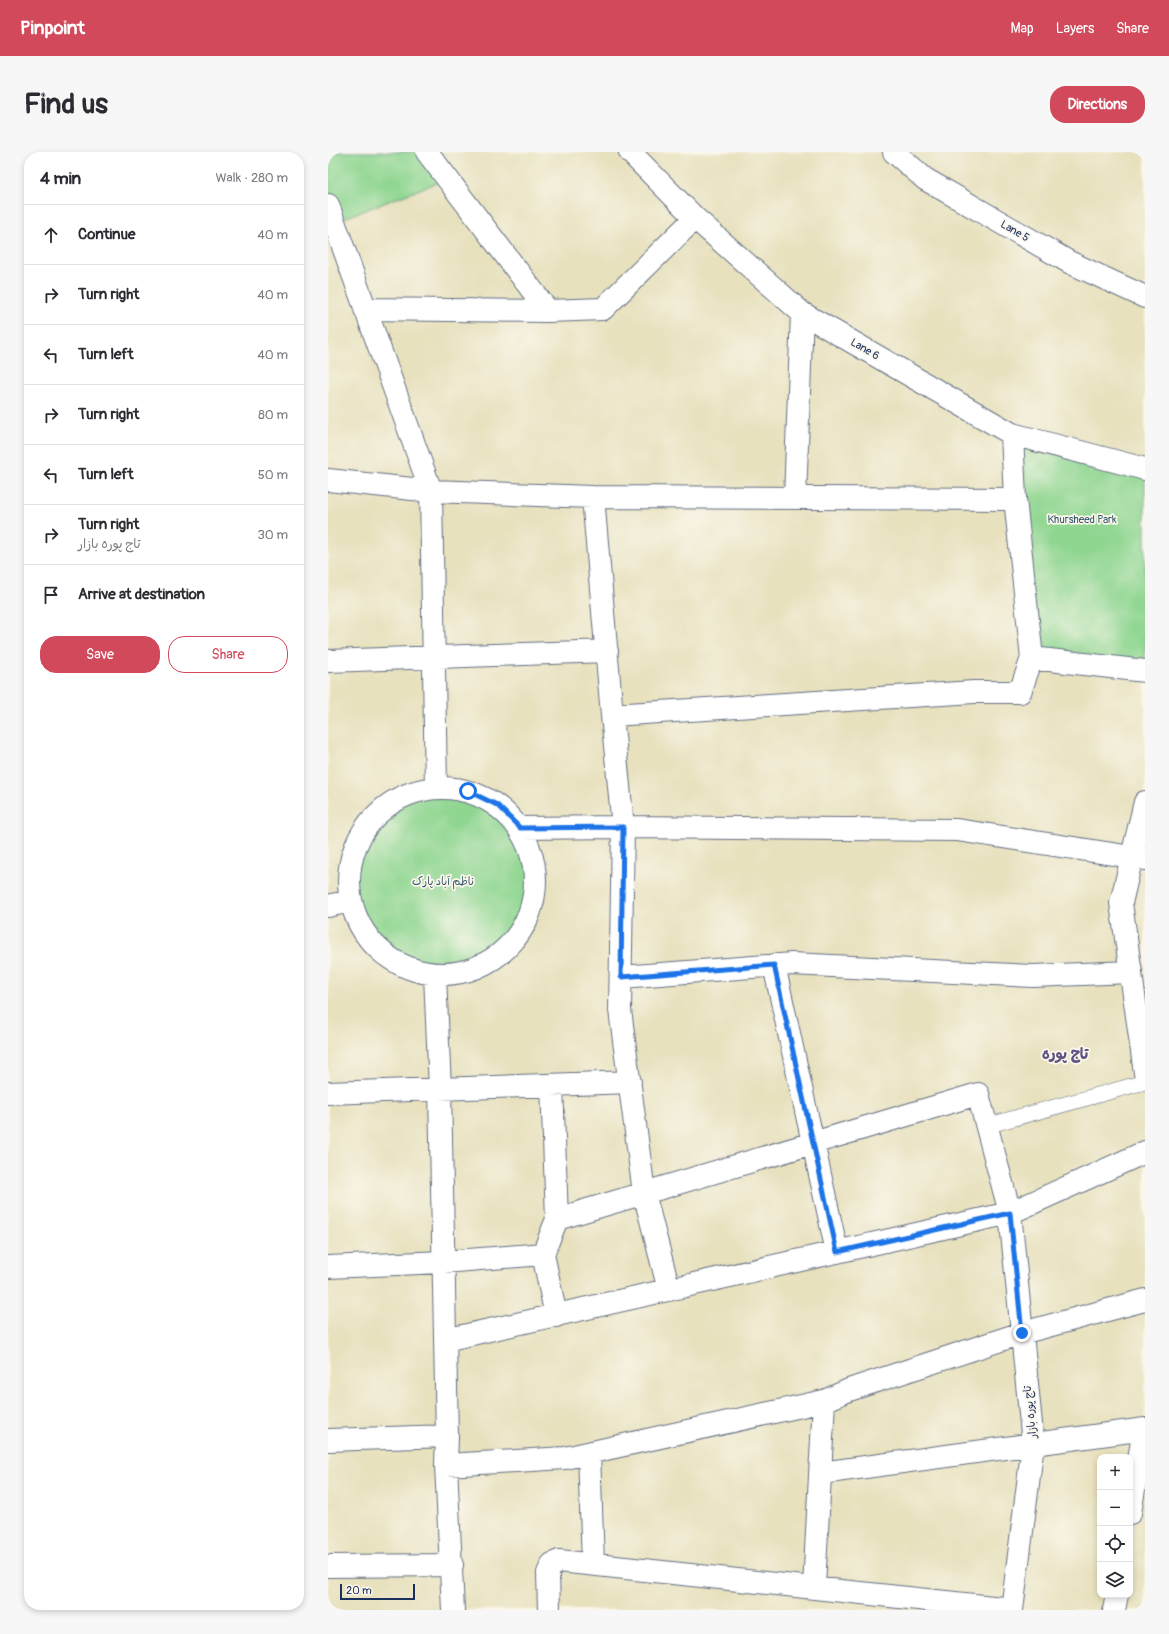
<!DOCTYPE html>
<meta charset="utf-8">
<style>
:root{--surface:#fff;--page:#f7f7f7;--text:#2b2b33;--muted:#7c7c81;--line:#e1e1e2;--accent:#d1495b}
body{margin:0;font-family:Pangolin,"Playpen Sans Arabic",sans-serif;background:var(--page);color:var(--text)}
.controls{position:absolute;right:12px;bottom:12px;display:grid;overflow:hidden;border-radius:8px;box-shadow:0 2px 6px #0003}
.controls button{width:36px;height:36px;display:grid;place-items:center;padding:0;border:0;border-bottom:1px solid var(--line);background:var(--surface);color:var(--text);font:20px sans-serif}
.scale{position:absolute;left:12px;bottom:10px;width:75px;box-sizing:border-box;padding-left:4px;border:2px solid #1b2f5e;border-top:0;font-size:11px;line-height:14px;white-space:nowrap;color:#1b2f5e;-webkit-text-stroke:3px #fbf7ec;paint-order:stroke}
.stop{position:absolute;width:12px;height:12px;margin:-9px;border:3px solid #1a73e8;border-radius:50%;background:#fff}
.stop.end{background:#1a73e8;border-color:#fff;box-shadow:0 1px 4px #0008}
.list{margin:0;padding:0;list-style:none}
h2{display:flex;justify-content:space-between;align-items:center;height:52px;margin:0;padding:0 16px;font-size:17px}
h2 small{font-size:13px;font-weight:400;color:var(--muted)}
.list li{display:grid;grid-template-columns:26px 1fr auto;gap:12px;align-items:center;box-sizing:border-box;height:60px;padding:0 16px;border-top:1px solid var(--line)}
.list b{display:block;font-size:15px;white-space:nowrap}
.list p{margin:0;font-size:13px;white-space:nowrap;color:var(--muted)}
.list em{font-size:13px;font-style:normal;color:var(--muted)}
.actions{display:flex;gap:8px;padding:12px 16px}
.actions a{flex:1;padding:9px 0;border:1px solid var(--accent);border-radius:16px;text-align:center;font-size:14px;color:var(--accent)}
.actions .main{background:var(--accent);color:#fff}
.icon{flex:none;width:22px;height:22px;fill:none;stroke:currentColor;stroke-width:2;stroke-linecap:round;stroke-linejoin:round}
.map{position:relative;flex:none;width:817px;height:1458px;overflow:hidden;border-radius:16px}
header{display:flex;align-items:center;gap:24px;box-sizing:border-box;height:56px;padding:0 20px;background:var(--accent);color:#fff}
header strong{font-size:19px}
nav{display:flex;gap:22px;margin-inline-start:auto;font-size:14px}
.intro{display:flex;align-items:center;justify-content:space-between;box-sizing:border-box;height:96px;padding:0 24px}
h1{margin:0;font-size:28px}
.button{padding:10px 18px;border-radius:16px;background:var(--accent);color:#fff;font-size:14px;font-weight:700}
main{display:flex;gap:24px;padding:0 24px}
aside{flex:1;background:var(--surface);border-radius:16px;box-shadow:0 2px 6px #0003}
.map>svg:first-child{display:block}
</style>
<header>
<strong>Pinpoint</strong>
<nav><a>Map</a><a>Layers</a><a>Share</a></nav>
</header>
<div class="intro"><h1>Find us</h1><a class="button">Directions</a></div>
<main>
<aside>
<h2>4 min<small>Walk · 280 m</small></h2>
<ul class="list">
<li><svg class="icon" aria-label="ahead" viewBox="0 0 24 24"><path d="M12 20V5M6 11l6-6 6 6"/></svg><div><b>Continue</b></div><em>40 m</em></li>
<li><svg class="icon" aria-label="right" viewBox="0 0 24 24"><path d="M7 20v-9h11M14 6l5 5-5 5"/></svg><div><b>Turn right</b></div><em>40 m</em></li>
<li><svg class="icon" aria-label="left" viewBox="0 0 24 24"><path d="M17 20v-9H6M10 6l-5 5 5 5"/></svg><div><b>Turn left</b></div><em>40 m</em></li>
<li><svg class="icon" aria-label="right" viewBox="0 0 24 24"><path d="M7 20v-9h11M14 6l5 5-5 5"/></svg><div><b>Turn right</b></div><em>80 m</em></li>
<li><svg class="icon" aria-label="left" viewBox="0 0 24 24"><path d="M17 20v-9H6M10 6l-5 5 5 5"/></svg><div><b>Turn left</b></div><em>50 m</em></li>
<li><svg class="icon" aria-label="right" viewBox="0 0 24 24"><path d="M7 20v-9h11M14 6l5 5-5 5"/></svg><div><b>Turn right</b><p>تاج پورہ بازار</p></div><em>30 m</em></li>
<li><svg class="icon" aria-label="arrive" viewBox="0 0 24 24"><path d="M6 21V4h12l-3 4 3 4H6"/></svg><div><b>Arrive at destination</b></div></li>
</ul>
<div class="actions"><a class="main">Save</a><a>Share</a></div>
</aside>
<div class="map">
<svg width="817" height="1458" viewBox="0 0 817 1458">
<rect width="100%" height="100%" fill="#fbf7ec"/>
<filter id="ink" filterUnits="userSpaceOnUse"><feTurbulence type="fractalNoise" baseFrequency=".025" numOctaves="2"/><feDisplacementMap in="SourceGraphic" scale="8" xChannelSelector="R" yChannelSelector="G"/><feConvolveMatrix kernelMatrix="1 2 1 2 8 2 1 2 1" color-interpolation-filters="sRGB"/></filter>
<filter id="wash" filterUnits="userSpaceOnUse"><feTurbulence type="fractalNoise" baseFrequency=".012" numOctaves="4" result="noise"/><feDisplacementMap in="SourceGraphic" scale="16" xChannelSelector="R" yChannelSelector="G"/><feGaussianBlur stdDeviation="0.9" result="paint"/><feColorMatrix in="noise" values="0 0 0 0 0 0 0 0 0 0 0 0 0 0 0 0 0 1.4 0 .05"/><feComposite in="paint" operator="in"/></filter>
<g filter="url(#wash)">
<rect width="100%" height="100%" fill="#e7e1be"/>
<path fill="#8fd691" stroke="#558278" d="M0,0H99L119,27L6,70L0,53Z
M684,282L817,317V519L704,506Z
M21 729a93 93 0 1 1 186 0a93 93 0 1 1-186 0Z"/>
</g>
<g filter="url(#ink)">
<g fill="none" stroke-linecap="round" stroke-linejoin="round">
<defs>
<path id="service" d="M658,974L817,930"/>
<path id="minor" d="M99,0L220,159
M302,0L367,66L474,161L684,282L817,317
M566,0L597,27L741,110L817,145
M0,53L103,339L108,636
M37,157L220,159L275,157L367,66
M0,328L103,339L265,345L687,347L684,282
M265,345L284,563L646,540H692L704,506L817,519
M467,346L474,161
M687,347L704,506
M0,509L279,499
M284,563L295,675L292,858L316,1041L341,1138
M21 729a93 93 0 1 1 186 0a93 93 0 1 1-186 0Z
M192,676L295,675L629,678L817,707
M0,754L22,749
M446,813L509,1100
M107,823L112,937L119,1284L118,1313L125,1458
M293,825L464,812L705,824L803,820
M224,933L229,1067L215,1102L228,1164
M0,941L302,930
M229,1067L650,942L682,1061L705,1292L684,1458
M0,1115L115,1110L215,1102
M117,1188L682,1061L817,1000
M0,1288L119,1284
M261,1301L265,1412
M118,1313L237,1306L496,1249L521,1238L694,1181L817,1148
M493,1321L817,1277
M802,1361L816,1277
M0,1414L124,1413
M486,1435L496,1249
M221,1458L220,1421L224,1412L231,1409L684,1457
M786,1458L789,1443"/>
<path id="tertiary" d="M817,650L793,751L817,921"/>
</defs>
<use href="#service" stroke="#626d80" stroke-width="16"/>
<use href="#minor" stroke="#626d80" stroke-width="24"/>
<use href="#tertiary" stroke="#626d80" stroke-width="24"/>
<use href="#service" stroke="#fff" stroke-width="15"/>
<use href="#minor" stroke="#fff" stroke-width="22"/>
<use href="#tertiary" stroke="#fff" stroke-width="22"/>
</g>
</g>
<g fill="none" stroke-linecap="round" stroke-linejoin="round" filter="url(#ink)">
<path stroke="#1a73e8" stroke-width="5" d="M140,639L169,653L192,676L295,675L293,825L446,813L509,1100L682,1061L694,1181"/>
</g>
<g text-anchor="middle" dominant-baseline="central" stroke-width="3.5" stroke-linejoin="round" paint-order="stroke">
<g font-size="11" fill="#1b2f5e" stroke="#fbf7ec">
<text transform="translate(687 79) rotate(30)">Lane 5</text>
<text transform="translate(537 197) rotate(30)">Lane 6</text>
<text transform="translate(702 1260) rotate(-96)">تاج پورہ بازار</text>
</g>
<g font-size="11" fill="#38596b" stroke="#fbf7ec">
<text x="754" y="367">Khursheed Park</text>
<text x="115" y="729">ناظم آباد پارک</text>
</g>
<g font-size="15" font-weight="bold" fill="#605582" stroke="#fbf7ec">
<text x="737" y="902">تاج پورہ</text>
</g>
</g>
</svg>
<div class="controls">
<button>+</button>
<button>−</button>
<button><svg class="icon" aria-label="locate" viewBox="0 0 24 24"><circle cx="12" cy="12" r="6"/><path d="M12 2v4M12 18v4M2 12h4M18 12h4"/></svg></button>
<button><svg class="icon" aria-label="layers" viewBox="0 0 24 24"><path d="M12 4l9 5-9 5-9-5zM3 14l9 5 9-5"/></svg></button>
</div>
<div class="scale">20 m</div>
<div class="stop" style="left:140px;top:639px"></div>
<div class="stop end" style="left:694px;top:1181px"></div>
</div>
</main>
